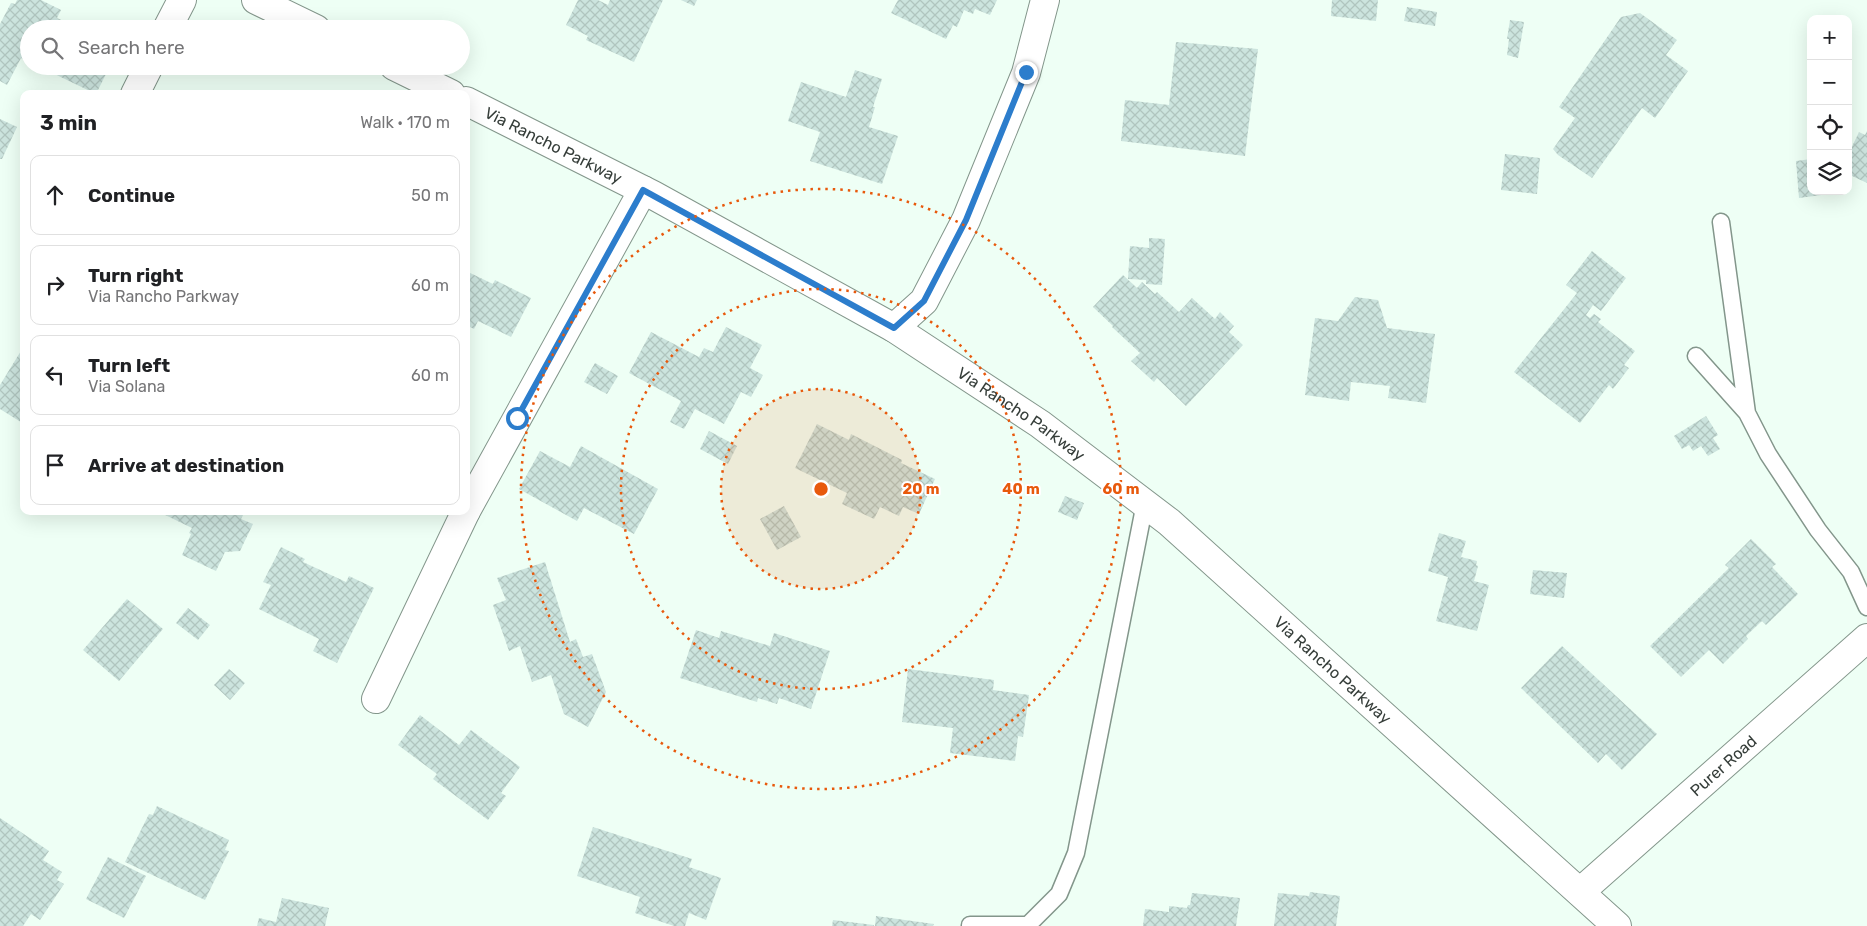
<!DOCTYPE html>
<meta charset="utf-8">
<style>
:root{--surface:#fff;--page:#f6f6f6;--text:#202124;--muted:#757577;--line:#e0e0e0}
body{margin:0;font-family:Rubik,sans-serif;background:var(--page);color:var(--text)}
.controls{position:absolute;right:15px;top:15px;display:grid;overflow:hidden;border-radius:10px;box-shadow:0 5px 20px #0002}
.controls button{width:45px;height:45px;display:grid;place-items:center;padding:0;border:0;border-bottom:1px solid var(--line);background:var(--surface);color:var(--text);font:25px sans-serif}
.stop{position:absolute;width:15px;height:15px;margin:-11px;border:4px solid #2c7dcc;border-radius:50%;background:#fff}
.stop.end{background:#2c7dcc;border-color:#fff;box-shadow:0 1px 5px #0008}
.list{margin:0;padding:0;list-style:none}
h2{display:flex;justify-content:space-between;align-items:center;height:65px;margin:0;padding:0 20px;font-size:21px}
h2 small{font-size:16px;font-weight:400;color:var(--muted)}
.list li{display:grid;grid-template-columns:32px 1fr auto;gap:15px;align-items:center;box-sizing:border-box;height:80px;margin:0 10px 10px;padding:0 10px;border:1px solid var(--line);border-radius:10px}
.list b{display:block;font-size:19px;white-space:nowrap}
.list p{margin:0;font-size:16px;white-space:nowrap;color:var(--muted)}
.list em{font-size:16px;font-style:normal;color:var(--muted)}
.icon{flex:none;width:28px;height:28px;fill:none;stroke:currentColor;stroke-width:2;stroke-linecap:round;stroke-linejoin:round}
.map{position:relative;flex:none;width:1867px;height:926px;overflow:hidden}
.search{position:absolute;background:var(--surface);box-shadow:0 5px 20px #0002;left:20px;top:20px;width:450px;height:55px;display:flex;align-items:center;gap:12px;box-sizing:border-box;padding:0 18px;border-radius:28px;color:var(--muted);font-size:19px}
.panel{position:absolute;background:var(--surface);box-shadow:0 5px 20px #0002;left:20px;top:90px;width:450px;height:425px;border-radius:10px}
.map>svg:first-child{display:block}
</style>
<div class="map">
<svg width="1867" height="926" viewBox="0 0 1867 926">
<defs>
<pattern id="building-cross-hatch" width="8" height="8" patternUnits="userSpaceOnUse" patternTransform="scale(1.25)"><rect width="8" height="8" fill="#cce4de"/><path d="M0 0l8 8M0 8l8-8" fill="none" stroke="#b0c5bf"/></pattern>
</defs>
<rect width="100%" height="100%" fill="#eefff5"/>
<path fill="url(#building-cross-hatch)" d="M17,0H41L61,10L57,18L80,29H29V62L21,58L7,85L0,81V24L11,3L15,4Z
M578,0H598L608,5L610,0H663L634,62L586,40L588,36L566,25Z
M681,0H697L694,6Z
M898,0H997L990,15L975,9L973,14L964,10L957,27L953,25L946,39L891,13Z
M1332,0H1378L1376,21L1331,16Z
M1407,7L1437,12L1435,26L1404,21Z
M1640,13L1677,40L1666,55L1688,71L1655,118L1642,108L1592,178L1558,155L1553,149L1575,118L1559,107L1621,17Z
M1510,20L1524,22L1518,58L1507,55L1509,39H1507Z
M1176,42L1258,49L1245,156L1121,141L1125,100L1169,105Z
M38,66H110L96,94Z
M855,70L882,79L873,107H875L869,127L898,136L882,184L810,161L820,132L788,121L801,82L846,97Z
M0,119L17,127L2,159H0Z
M1867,131V183L1848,174V155L1859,132L1865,135Z
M1505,154L1540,158L1537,194L1501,190Z
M1811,159V191H1836V193L1799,198L1796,161Z
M1149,238L1165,239L1162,285L1146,284V280L1128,279L1130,246L1149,248Z
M1592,251L1626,278L1601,311L1593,305L1586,315L1590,318L1594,314L1601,319L1598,322L1635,351L1624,365L1629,368L1613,389L1609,385L1580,423L1514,372L1577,293L1566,285Z
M466,271L493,284L495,280L531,298L511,337L478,321L474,329L466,325Z
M1123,275L1137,288L1142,282L1155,294L1157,292L1179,312L1192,298L1215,319L1220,312L1234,326L1229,332L1243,345L1186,406L1157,378L1154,382L1131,361L1140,353L1112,327L1113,326L1093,307Z
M1355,297L1378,300L1387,328L1435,334L1426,403L1388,398L1390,386L1351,382L1349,401L1305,395L1315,318L1338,321Z
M726,327L762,345L750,368L763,375L751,397L741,392L724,424L695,409L684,429L670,422L681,401L629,373L651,332L699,357L704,348L713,352Z
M24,346V424L0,409V385Z
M595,363L618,376L607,394L584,382Z
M1706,416L1718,435L1713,438L1720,449L1708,456L1701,446L1693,451L1689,445L1682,449L1674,436Z
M817,424L849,440L851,434L902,460L901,463L935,479L919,514L903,507L899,516L880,507L874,519L842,504L847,493L795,468Z
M709,431L737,446L728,464L700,449Z
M581,446L658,489L634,534L584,508L577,521L519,489L540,451L570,467Z
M1065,496L1084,503L1077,520L1058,512Z
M784,506L801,537L777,550L760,519Z
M157,511H245L241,519L253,524L240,551L225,552L216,571L182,555L191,534L189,533L192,528Z
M1439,533L1466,541L1461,557L1477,561L1476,565L1478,566L1474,581L1489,585L1477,631L1436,621L1448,577L1428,571Z
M1751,539L1776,564L1772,567L1798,594L1766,625L1762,621L1746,636L1748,639L1723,664L1709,650L1681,677L1650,646L1729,568L1725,565Z
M281,547L305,559L303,562L346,582L349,576L374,588L337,663L313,651L319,639L259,609L271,585L263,582Z
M545,562L570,642L576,639L583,657L592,654L606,692L588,727L564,714L551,675L532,682L520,646L509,651L493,605L506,600L497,578Z
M1533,570L1567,573L1564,598L1530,594Z
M127,599L163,629L119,681L83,650Z
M188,608L210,625L198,640L176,623Z
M696,630L719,638L721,631L770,646L774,633L830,651L811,709L779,698L777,704L758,698L757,702L680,678Z
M1562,646L1657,734L1622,770L1606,754L1598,763L1521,688Z
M229,669L245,683L230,700L214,685Z
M908,669L994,680L993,690L1029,695L1023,737L1018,736L1015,761L950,753L953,728L902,722Z
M420,715L459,745L471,730L520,767L501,793L506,796L488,820L433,779L437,774L398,745Z
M157,806L229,840L225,850L229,851L205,900L125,862L149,814L153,815Z
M0,818L49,851L43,860L62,872L57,880L64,884L40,920L31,914L23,926H0Z
M593,827L692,859L689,867L721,878L706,920L689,913L685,926H674L635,913L640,897L577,876Z
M108,857L146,876L124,918L86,899Z
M1310,892L1340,896L1336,926H1274L1278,893L1309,896Z
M1192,893L1240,898L1236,926H1143L1145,909L1169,912V906L1187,908L1188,905H1190Z
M282,898L329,908L325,926H257L259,918L276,922Z
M876,916L934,924L933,926H875Z
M833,920L874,925V926H832Z"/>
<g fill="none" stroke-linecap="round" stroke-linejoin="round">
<defs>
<path id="service" d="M1721,222L1747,413L1768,454L1818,530L1851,572L1867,607
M1696,356L1747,413
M970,925H1028L1059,894L1076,853L1145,503"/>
<g id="minor">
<path d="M167,29L182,0"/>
<path d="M135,94L149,66"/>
<path d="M894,328L924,301L966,220L1026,73L1045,0"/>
<path d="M466,511L643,190"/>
<path d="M376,699L466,511"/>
<path id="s1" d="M1580,892L1867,638"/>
</g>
<g id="primary">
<path d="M256,0L316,29"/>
<path d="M394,66L451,94"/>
<path id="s2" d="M466,101L653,195L894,328L1040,424L1169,522L1617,926"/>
</g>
</defs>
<use href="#service" stroke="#83968b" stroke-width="19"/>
<use href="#minor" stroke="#83968b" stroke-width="30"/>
<use href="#primary" stroke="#83968b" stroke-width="30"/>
<use href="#service" stroke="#fff" stroke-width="16"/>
<use href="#minor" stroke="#fff" stroke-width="28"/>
<use href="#primary" stroke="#fff" stroke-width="28"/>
</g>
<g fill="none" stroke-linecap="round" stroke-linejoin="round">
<path stroke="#2c7dcc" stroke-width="6" d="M517,418L643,190L894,328L924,301L966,220L1026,72"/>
</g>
<circle cx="821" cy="489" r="100" fill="#e8590c" fill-opacity=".12"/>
<g fill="none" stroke="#e8590c" stroke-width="2.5" stroke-dasharray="2.5 5">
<circle cx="821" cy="489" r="100"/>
<circle cx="821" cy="489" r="200"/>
<circle cx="821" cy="489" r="300"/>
</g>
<g text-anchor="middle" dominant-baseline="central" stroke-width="4" stroke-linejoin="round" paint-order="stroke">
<g font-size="16" fill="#363e3a" stroke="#fff">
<text stroke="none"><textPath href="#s2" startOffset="98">Via Rancho Parkway</textPath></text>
<text stroke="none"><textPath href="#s2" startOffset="638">Via Rancho Parkway</textPath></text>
<text stroke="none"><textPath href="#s2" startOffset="1042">Via Rancho Parkway</textPath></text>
<text stroke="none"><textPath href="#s1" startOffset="191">Purer Road</textPath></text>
</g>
</g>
<circle cx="821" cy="489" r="8" fill="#e8590c" stroke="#fff" stroke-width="2.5"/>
<g font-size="15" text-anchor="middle" font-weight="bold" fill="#e8590c" stroke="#fff" stroke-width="4" stroke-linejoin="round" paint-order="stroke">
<text x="921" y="494">20 m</text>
<text x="1021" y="494">40 m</text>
<text x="1121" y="494">60 m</text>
</g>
</svg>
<div class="controls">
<button>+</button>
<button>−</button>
<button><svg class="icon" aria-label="locate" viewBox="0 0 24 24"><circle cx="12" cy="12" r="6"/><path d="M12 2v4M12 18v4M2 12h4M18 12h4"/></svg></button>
<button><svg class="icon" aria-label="layers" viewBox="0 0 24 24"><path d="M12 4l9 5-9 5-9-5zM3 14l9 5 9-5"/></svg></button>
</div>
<div class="stop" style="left:517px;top:418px"></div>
<div class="stop end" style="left:1026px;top:72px"></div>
<div class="search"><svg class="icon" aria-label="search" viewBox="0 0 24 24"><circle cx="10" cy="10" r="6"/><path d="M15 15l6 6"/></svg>Search here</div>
<section class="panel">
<h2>3 min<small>Walk · 170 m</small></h2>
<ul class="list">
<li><svg class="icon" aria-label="ahead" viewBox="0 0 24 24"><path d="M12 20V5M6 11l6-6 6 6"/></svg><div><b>Continue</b></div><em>50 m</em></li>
<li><svg class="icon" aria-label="right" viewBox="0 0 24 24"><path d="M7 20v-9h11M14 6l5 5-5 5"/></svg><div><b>Turn right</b><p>Via Rancho Parkway</p></div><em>60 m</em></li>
<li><svg class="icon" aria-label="left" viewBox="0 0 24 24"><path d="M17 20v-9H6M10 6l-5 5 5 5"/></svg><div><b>Turn left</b><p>Via Solana</p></div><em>60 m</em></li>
<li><svg class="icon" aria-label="arrive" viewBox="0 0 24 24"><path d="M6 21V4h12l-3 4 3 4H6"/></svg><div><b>Arrive at destination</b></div></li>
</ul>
</section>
</div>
